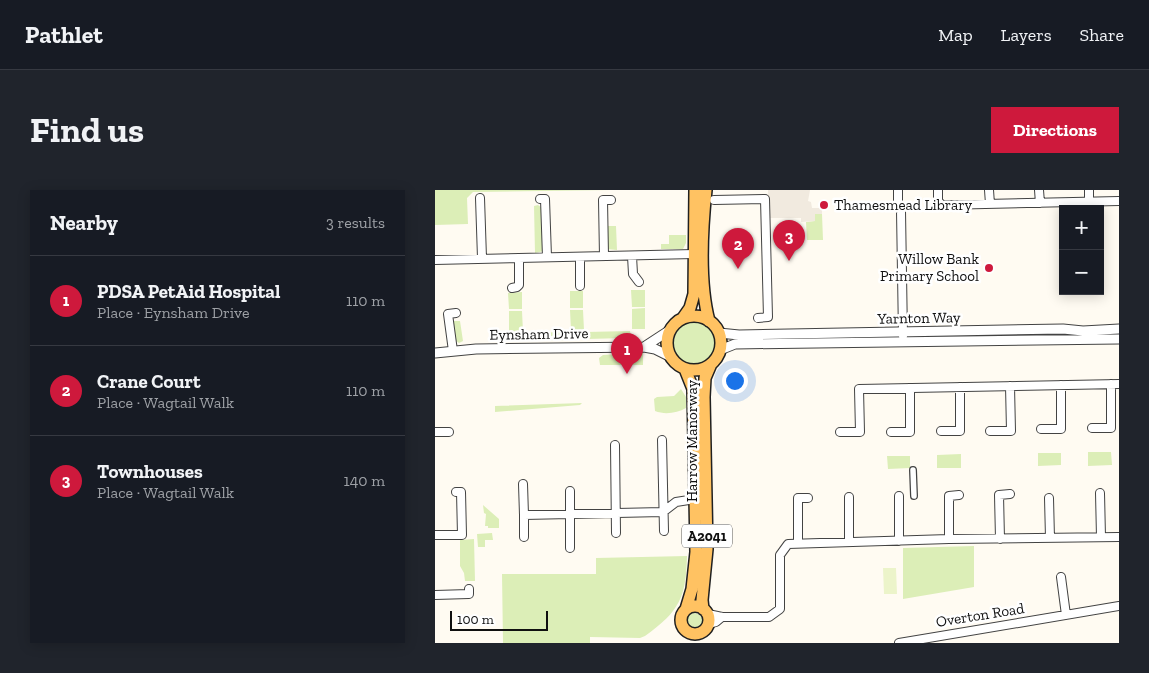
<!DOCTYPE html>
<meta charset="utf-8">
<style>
:root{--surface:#171b24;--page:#20242c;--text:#f1f3f6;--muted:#9ea1a6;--line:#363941;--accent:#ce193c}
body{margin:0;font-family:"Zilla Slab",serif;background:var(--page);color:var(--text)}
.controls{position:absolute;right:15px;top:15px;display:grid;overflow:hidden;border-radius:0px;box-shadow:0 2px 12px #0003}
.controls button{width:45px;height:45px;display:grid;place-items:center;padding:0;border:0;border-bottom:1px solid var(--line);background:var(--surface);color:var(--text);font:25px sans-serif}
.scale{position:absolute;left:15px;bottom:12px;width:98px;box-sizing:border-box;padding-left:5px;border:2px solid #101010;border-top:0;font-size:14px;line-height:18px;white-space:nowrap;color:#101010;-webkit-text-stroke:4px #fff;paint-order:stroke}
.you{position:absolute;left:299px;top:190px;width:18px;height:18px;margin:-12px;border:4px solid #fff;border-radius:50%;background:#1a73e8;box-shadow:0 0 0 8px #1a73e833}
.badge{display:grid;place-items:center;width:32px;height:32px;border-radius:50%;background:var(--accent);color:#fff;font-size:16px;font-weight:700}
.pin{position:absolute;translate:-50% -41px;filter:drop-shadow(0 1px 2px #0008)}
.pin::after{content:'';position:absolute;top:26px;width:18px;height:15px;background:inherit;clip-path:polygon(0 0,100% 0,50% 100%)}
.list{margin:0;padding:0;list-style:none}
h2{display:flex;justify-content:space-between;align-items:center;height:65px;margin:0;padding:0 20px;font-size:21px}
h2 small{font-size:16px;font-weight:400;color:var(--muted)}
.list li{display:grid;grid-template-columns:32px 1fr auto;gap:15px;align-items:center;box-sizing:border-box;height:90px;padding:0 20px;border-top:1px solid var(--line)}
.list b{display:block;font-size:19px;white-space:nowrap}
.list p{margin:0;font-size:16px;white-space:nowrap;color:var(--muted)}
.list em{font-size:16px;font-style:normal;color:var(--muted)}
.map{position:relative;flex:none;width:684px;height:453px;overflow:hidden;border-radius:0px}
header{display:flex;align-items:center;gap:30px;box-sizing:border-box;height:70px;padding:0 25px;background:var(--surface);border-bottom:1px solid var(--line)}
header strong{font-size:24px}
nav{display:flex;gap:28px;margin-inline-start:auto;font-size:18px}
.intro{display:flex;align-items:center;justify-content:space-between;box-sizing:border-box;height:120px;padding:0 30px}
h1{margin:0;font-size:35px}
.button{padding:12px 22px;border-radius:0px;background:var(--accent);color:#fff;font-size:18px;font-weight:700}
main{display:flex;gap:30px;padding:0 30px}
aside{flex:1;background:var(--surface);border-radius:0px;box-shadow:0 2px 12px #0003}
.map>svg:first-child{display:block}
</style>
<header>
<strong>Pathlet</strong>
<nav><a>Map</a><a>Layers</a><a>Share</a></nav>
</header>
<div class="intro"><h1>Find us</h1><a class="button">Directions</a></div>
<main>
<aside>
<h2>Nearby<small>3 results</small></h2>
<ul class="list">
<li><span class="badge">1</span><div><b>PDSA PetAid Hospital</b><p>Place · Eynsham Drive</p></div><em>110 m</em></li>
<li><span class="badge">2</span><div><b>Crane Court</b><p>Place · Wagtail Walk</p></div><em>110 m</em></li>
<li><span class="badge">3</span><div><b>Townhouses</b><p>Place · Wagtail Walk</p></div><em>140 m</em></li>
</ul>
</aside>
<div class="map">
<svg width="684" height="453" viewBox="0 0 684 453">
<rect width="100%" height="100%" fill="#fffbf2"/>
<path fill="#dceeb7" d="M0,0H175L38,2L32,8L33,34L0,35Z
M103,15L107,18L109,61L100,63L99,16Z
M380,24H387L388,50H372L371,32L380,31Z
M173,36H181L182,60L172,59L171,38Z
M234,45H251V53L248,59H226V54H234Z
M196,100H210V117H197Z
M135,101H148V118H135Z
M87,102V119H74L73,103Z
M210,118V139H197V119Z
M135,120H148L149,140H136Z
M74,121H87L88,142H74Z
M19,131H25L28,151L24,153L20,150L18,137Z
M238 153a22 22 0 1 1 44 0a22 22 0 1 1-44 0Z
M195,141L196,147L191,148L151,149V142Z
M684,141V146L478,148V145Z
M133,142L134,150L90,151L89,143Z
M208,163V175H165L164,168L168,165Z
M246,199L251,207V218C242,223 230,225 220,221L219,209L222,207L239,206Z
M147,213L145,215L60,222V216Z
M653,262H676L677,275L653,276Z
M603,263H626V275L603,276Z
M526,264V278H502V265Z
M452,266H475V278L453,279Z
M48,315L64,329V338H53V336H50L51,324L49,323Z
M57,343L58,350H50V357H43L42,344Z
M39,349L40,391H30L29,383L25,376V350Z
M539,356V397L468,409V358Z
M252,366C251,407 245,421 210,446L205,448L155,447V453H68L67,384H161V368Z
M250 432a9 9 0 1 1 18 0a9 9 0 1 1-18 0Z"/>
<path fill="#ecf4ca" d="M448,378H461L462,404H449Z"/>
<path fill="#f1eadf" d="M333,0H375L373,11L376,12L377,18H387V24H380V31L366,32V28H333Z"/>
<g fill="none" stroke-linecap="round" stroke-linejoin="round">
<defs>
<path id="pedestrian" d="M478,280L479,306"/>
<path id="minor" d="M463,0V16L466,21L468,146
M503,0V11L507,15L684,11
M554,0L555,14
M604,0L605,13
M654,0V12
M45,8L47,68
M105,9H110L112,67
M279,10L330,9L333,127L323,128
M169,66L168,10H176
M197,66L198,84L204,92
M145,67V96
M0,70L259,64
M77,98L82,97L84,95V68
M18,161L13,124L21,123
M657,238H676V194
M606,239H626V195
M506,241H525V197
M555,241H576L575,196
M0,242H14
M405,242H425L424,199L684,194
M456,242H475V198
M227,250L229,341
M180,255L181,343
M88,294L89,325L228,322L241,312L260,309
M135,301V358
M665,303L666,347
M464,306V351
M414,307V352
M614,308L615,348
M89,325V347
M0,345H27L26,302H21
M514,349V306L524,305
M565,349L564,305L575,304
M363,353V308H373
M626,387L631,425
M0,405L34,404V399
M273,424L287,427H334L345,419V365L353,354L514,349L684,347
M273,434L281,432L287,427
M464,453L684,416"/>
<path id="tertiary" d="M284,143L304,145L628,139L648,141L684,139
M209,157L235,140
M285,160L300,154L684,149
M0,163L41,159L209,157L220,159L234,166"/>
<path id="primary" d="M271,0C267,38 264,93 274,131
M232 153a27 27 0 1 1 54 0a27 27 0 1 1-54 0Z
M248,128L255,118L259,104L260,0
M250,179L258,199L261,362L257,399L251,419
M246 430a14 14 0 1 1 28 0a14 14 0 1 1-28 0Z
M268,419L267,410L272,359L269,207L270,188L276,174"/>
</defs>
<use href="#pedestrian" stroke="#434343" stroke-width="8"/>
<use href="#minor" stroke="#434343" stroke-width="10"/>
<use href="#tertiary" stroke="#434343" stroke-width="11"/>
<use href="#primary" stroke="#212121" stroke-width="14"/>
<use href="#pedestrian" stroke="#fff" stroke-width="5.5"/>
<use href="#minor" stroke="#fff" stroke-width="8"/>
<use href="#tertiary" stroke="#fff" stroke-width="9"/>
<use href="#primary" stroke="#ffc262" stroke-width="11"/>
</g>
<g fill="#ce193c" stroke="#fff" stroke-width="2">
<circle cx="389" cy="15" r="5"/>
<circle cx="554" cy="78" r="5"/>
</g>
<g text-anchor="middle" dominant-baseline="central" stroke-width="5" stroke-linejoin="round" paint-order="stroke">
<rect fill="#fff" stroke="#585858" stroke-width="1" x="247" y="334.5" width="50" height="23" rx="4"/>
<g font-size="14" font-weight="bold" fill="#101010">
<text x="272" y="346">A2041</text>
</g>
<g font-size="15" fill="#101010" stroke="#fff" text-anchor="start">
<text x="399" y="15">Thamesmead Library</text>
<text x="544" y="69" text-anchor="end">Willow Bank<tspan x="544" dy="17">Primary School</tspan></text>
</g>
<g font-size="15" fill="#101010" stroke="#fff">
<text transform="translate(484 128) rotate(-1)">Yarnton Way</text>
<text transform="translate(104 144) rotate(-1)">Eynsham Drive</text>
<text transform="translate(257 251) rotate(-90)">Harrow Manorway</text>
<text transform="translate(545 425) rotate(-9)">Overton Road</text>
</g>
</g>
</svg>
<div class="controls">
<button>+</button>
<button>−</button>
</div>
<div class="scale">100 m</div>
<div class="you"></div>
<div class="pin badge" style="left:192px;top:184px">1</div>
<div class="pin badge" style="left:303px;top:79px">2</div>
<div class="pin badge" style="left:354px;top:71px">3</div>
</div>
</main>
